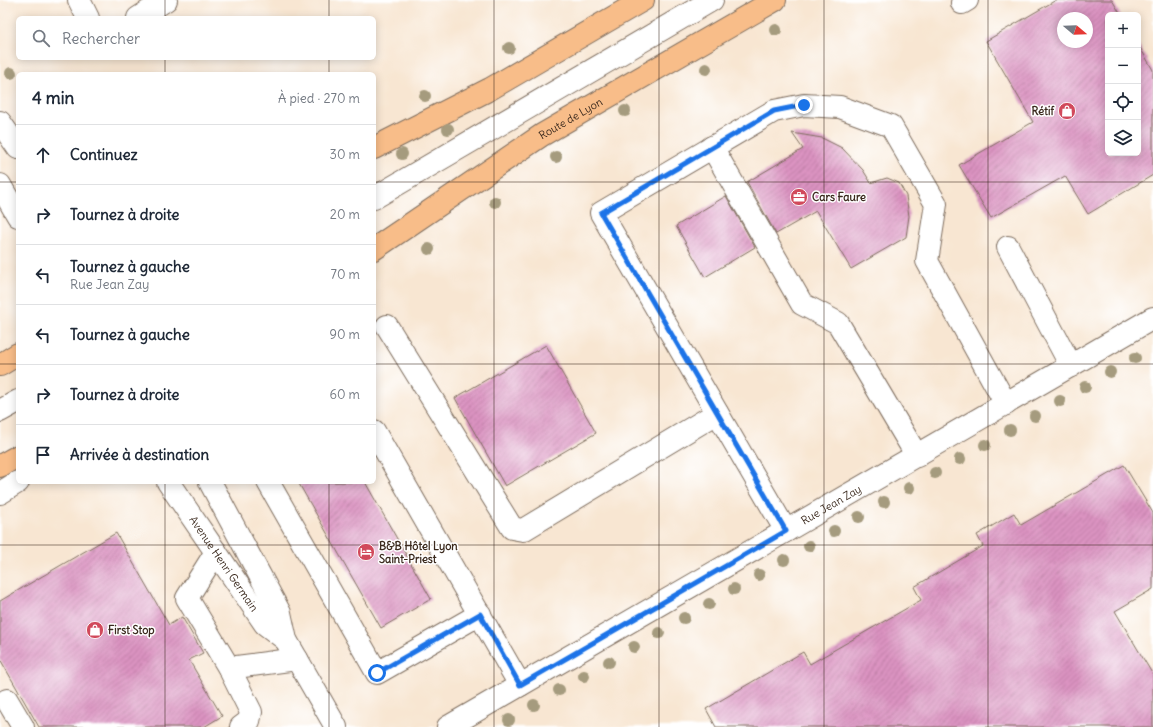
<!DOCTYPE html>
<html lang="fr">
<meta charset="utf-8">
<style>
:root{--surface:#fff;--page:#f2f2f3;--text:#1f2937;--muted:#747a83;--line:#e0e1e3}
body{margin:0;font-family:Delius,sans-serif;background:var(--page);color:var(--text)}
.controls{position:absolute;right:12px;top:12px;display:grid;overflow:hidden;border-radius:6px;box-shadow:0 2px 10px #0003}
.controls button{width:36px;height:36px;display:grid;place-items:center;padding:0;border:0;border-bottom:1px solid var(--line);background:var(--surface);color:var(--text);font:20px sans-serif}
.compass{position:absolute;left:1057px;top:12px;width:36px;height:36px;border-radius:50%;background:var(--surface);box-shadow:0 2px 10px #0003;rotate:109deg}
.stop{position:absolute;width:12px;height:12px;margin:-9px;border:3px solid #1a73e8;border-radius:50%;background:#fff}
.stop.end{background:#1a73e8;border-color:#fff;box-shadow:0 1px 4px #0008}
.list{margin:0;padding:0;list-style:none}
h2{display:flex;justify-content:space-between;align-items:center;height:52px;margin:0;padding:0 16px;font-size:17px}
h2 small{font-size:13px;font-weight:400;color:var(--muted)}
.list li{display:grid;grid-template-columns:26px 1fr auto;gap:12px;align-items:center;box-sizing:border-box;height:60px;padding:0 16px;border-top:1px solid var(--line)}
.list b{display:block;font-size:15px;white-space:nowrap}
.list p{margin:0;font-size:13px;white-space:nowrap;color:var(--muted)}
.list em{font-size:13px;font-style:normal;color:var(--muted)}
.icon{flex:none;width:22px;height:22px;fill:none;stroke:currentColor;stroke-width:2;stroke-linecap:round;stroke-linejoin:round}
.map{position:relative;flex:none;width:1153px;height:727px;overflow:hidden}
.search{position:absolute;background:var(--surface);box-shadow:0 2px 10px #0003;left:16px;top:16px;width:360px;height:44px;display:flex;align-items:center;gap:10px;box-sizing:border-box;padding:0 14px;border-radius:6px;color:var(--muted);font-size:15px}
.panel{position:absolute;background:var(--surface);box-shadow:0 2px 10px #0003;left:16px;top:72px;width:360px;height:412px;border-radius:6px}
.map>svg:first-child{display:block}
</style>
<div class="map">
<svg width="1153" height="727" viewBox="0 0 1153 727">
<defs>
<pattern id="building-hatch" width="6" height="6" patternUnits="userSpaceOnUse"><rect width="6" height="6" fill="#db93c1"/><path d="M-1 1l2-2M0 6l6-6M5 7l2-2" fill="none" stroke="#b3789c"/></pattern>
</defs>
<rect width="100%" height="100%" fill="#fff"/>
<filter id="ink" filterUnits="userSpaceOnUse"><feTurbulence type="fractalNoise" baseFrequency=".025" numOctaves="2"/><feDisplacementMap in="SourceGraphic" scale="8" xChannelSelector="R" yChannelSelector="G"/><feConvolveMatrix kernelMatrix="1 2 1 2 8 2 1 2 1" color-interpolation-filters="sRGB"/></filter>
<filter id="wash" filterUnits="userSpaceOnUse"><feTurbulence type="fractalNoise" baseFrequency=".012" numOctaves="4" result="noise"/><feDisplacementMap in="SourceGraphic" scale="16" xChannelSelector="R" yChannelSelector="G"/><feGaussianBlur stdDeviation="0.9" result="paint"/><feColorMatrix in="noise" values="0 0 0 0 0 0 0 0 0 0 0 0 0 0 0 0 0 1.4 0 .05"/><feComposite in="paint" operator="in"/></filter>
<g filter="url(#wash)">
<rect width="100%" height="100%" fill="#f8e6d2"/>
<g id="blocks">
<path fill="url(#building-hatch)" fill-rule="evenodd" d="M1056,0H1112L1121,15H1108V153H1138V44L1153,70V175L1088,214L1065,176L991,218L959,165L1033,122L986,41ZM1063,18H1087V42H1063Z
M792,133L822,138L842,148L863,170L871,183L887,178L899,183L906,196L909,216L906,237L851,269L816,211L776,234L747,182L803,149Z
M726,196L755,247L705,277L676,226Z
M546,345L596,433L505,486L455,398Z
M1124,465L1153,513V589L1115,611L1153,675V727H716L706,709L803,652L810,664L921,600L914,587L983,546L977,535L1014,513L1021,525Z
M298,482H365L431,599L381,628Z
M116,533L169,625L182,617L203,653L189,660L222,716L204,727H39L0,659V601Z"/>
</g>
</g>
<g filter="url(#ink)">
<use href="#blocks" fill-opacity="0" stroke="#7d6c5d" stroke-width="1"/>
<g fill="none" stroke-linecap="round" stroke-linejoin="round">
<defs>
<g id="minor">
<path d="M79,0L88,18"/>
<path d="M962,3L967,0"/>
<path d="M138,18L166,0"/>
<path d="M0,122L18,148"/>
<path d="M712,147L802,304L838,323L917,456"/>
<path d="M0,185L18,216"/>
<path d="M374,198L712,0"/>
<path d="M1008,247L1071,366"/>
<path d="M387,326L512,528L523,530L717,413"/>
<path d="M0,411L18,401"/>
<path d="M374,431L520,685"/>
<path id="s1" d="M168,482L265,624L286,640"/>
<path d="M210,482L280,613L286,640L336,727"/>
<path d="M268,482L377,673L480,614"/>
<path d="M0,493L18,482"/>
<path d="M786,531L601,213L774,111L804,105L840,107L891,126L936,204L927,261L1006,404"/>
<path d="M216,552L187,598L229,668L251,712L249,721L241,727"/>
<path d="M229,668L297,659"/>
<path d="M7,700L23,727"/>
<path id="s2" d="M448,727L1153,318"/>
</g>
<g id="major">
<path d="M374,148L490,89L643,0"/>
<path id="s3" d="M374,249L542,135L775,0"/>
<path d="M0,365L18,354"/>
<path d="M0,466L18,456"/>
</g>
</defs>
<use href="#minor" stroke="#7d6c5d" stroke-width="24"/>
<use href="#major" stroke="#7d6c5d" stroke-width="24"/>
<use href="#minor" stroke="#fff" stroke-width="22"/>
<use href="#major" stroke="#f8bd89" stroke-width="22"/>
</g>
<g fill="#a59b7e">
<circle cx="776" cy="30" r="6"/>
<circle cx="509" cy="48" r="6"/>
<circle cx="706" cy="69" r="6"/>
<circle cx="11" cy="73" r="6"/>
<circle cx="425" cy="96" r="6"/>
<circle cx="625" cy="111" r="6"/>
<circle cx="448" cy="129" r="6"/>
<circle cx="402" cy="154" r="6"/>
<circle cx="556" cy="157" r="6"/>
<circle cx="495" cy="202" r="6"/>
<circle cx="429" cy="249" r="6"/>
<circle cx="1135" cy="358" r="6"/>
<circle cx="1110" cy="372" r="6"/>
<circle cx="1085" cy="387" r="6"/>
<circle cx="1060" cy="401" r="6"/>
<circle cx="1035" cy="416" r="6"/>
<circle cx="1010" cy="430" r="6"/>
<circle cx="985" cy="445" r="6"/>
<circle cx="960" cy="459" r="6"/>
<circle cx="935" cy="473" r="6"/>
<circle cx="909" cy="488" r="6"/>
<circle cx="884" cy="502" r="6"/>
<circle cx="859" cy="517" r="6"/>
<circle cx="834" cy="531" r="6"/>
<circle cx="809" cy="546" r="6"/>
<circle cx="784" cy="560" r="6"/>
<circle cx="759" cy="575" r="6"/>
<circle cx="734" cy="589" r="6"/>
<circle cx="709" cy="604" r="6"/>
<circle cx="684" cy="618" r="6"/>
<circle cx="659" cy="633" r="6"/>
<circle cx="634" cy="647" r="6"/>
<circle cx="609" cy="662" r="6"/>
<circle cx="584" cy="676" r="6"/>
<circle cx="559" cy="690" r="6"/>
<circle cx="534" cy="705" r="6"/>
<circle cx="509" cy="720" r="6"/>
</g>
</g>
<g fill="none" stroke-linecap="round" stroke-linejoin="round" filter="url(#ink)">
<path stroke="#1a73e8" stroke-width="5" d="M377,673L480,614L520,685L786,531L601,213L774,111L804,105"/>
</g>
<path fill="none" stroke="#3b2a1e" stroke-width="1" stroke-opacity="0.55" d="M165,0V18M329,0V18M494,0V727M659,0V727M824,0V727M988,0V727M165,58V74M329,58V74M0,182H18M374,182H1153M0,364H18M374,364H1153M165,482V727M329,482V727M0,545H1153"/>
<defs>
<symbol id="shop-disc" viewBox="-11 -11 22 22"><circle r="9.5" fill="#d1495b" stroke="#fff"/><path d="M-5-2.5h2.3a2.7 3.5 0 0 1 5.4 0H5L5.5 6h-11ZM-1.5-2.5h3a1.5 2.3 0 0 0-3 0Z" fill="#fff"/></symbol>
<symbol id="office-disc" viewBox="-11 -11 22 22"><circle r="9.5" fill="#d1495b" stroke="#fff"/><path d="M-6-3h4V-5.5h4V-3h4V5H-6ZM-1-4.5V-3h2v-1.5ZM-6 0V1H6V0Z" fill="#fff"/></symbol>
<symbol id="hotel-disc" viewBox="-11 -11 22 22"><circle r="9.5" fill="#d1495b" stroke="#fff"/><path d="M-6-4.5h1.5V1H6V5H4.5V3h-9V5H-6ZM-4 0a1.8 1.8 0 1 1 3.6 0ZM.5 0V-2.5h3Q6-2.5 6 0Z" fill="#fff"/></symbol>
</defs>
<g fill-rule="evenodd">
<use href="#shop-disc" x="1057" y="101" width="20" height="20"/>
<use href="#office-disc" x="789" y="187" width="20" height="20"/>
<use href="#hotel-disc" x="356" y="542" width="20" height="20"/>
<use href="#shop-disc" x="85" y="620" width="20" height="20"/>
</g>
<g text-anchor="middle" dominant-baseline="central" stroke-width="3" stroke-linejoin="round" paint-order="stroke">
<g font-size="11" font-weight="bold" fill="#3b2a1e" stroke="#fff" text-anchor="start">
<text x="1054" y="111" text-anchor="end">Rétif</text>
<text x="812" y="197">Cars Faure</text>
<text x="379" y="546">B&amp;B Hôtel Lyon<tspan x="379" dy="13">Saint-Priest</tspan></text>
<text x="108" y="630">First Stop</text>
</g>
<g font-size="11" fill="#3b2a1e" stroke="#fff">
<text stroke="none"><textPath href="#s3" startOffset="236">Route de Lyon</textPath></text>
<text stroke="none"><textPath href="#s2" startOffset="443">Rue Jean Zay</textPath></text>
<text stroke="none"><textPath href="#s1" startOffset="99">Avenue Henri Germain</textPath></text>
</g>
</g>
</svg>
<div class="controls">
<button>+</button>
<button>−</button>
<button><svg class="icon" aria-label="locate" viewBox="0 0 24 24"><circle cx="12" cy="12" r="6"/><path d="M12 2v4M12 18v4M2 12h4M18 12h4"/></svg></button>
<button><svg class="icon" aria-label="layers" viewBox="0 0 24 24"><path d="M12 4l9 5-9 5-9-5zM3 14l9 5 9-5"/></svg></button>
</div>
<svg class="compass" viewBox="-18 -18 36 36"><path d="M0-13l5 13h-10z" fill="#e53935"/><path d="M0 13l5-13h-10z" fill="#747a83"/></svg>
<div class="stop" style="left:377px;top:673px"></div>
<div class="stop end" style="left:804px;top:105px"></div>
<div class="search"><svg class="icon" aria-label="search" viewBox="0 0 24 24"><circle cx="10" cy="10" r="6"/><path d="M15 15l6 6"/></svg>Rechercher</div>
<section class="panel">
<h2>4 min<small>À pied · 270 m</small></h2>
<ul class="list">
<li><svg class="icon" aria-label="ahead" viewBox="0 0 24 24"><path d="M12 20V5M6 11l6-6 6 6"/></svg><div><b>Continuez</b></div><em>30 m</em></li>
<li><svg class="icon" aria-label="right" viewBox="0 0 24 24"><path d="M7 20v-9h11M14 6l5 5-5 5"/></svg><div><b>Tournez à droite</b></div><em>20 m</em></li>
<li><svg class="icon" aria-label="left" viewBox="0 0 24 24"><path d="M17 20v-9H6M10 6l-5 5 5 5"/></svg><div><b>Tournez à gauche</b><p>Rue Jean Zay</p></div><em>70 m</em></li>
<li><svg class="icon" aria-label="left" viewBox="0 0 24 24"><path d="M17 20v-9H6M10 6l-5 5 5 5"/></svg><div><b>Tournez à gauche</b></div><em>90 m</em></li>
<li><svg class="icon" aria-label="right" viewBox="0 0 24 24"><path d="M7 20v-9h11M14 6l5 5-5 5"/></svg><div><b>Tournez à droite</b></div><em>60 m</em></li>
<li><svg class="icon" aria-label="arrive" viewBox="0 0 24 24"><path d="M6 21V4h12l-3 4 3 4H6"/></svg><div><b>Arrivée à destination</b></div></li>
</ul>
</section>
</div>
